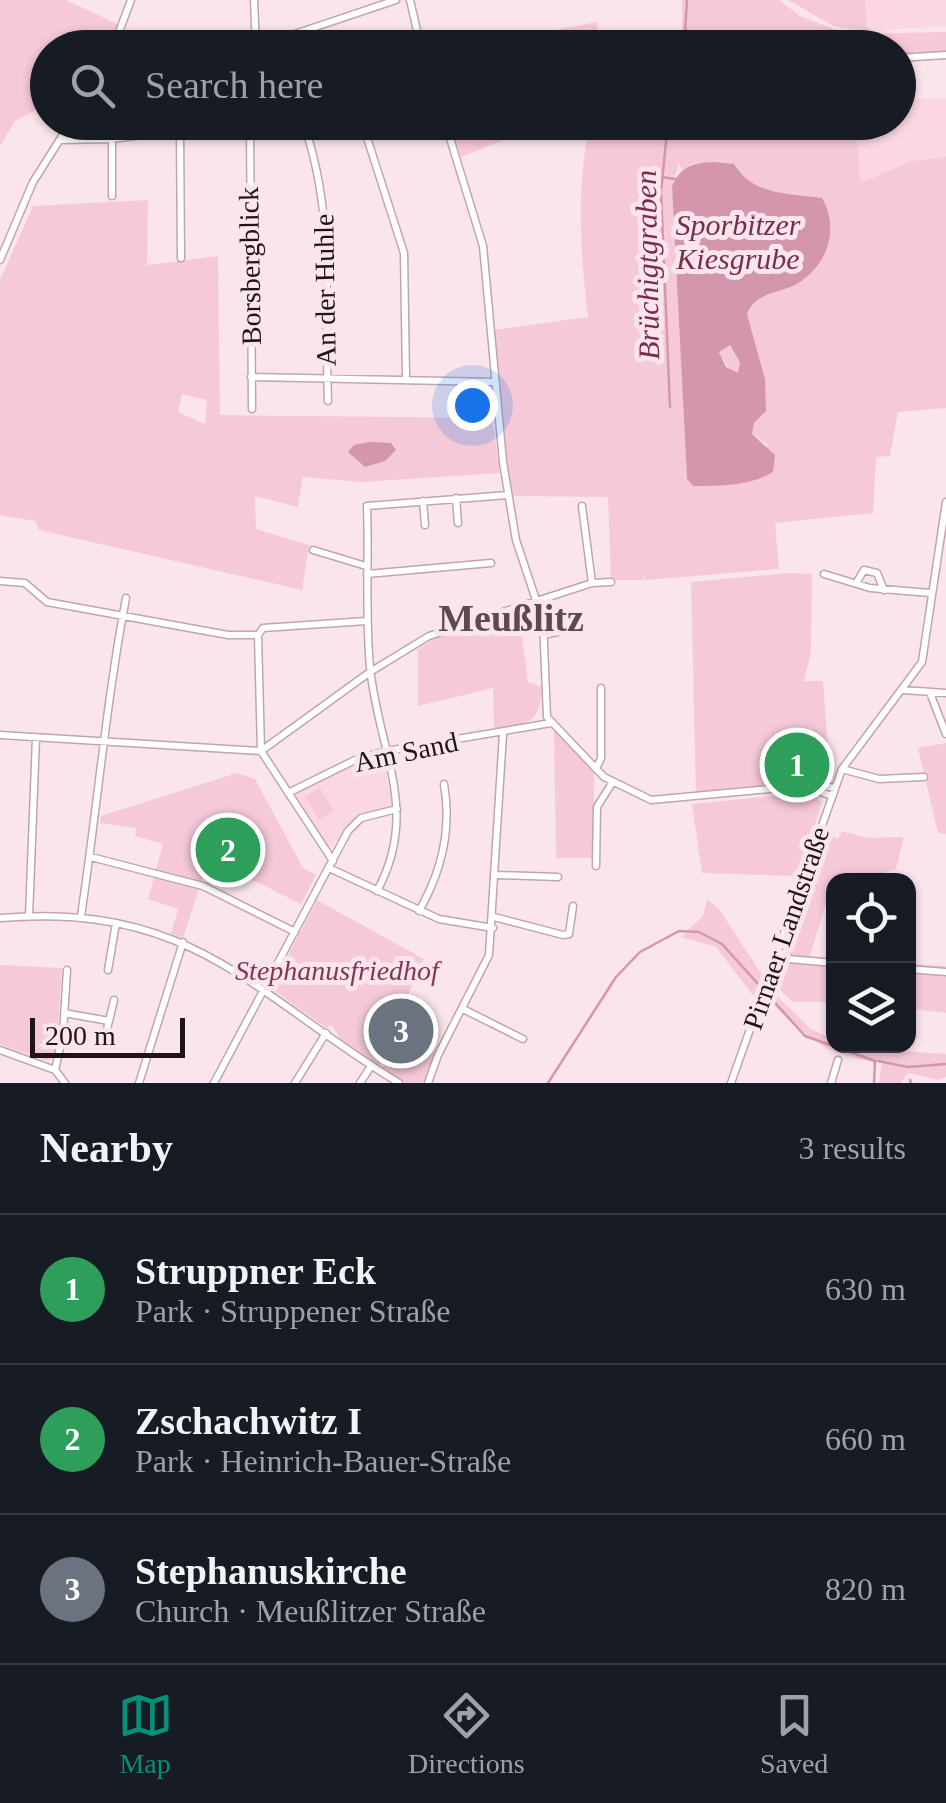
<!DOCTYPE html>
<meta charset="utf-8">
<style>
:root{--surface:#171b24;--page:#20242c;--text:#f1f3f6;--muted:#9ea1a6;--line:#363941;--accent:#05907a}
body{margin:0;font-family:Georgia,serif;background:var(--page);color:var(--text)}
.controls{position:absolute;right:30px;bottom:30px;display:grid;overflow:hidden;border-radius:20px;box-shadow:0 2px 8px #0004}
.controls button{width:90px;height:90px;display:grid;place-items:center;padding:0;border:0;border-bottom:2px solid var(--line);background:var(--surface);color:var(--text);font:50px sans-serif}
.scale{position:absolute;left:30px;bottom:25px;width:155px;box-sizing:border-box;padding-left:10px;border:5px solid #1f1518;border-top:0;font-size:28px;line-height:35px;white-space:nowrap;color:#1f1518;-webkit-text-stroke:8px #fbe5ec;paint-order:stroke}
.you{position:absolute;left:472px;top:405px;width:35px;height:35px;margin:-25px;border:8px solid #fff;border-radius:50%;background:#1a73e8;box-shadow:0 0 0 15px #1a73e833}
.badge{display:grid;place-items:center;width:65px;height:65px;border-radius:50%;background:var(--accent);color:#fff;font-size:32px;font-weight:700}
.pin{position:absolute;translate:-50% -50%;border:5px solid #fff;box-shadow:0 2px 10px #0006}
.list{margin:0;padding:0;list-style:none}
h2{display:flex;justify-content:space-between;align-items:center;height:130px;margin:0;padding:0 40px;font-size:42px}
h2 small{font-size:32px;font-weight:400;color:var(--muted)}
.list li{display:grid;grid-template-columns:65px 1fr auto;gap:30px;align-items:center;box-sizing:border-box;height:150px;padding:0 40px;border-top:2px solid var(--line)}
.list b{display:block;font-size:38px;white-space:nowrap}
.list p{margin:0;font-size:32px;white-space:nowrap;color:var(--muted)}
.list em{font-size:32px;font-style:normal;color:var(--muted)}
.icon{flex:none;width:55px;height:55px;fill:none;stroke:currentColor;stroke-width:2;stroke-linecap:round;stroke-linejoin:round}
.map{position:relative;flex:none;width:946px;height:1083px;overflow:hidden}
.search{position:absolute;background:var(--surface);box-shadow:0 2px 8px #0004;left:30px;right:30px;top:30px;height:110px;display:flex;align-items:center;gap:25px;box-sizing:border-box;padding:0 35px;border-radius:55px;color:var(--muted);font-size:38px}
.sheet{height:580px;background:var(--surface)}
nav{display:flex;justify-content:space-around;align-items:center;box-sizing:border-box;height:140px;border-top:2px solid var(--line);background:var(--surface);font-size:28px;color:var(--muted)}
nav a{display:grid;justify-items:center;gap:5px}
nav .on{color:var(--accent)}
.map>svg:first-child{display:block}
</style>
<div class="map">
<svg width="946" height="1083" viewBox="0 0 946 1083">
<rect width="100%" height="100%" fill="#fbe5ec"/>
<path fill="#fbd7e3" d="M865,0H946V26L867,31Z
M899,95L908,99L946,98V157L912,161L859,183L856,123L898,122Z
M382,756L393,807L362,813L328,850L296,794L354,764Z"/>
<path fill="#f5c9d7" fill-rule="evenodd" d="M0,0H66L118,24L109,47L48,48L47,104L15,121L0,146Z
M682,0H779L800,16L847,34L946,32V53L899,57L898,48H682Z
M788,0H865L867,31L833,26Z
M597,22L600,47H468Z
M545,123L461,157L449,123L545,122Z
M590,123H856L860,183L912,161L946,157V408L898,412L890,456L876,457L873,513L775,523L779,569L645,580V575L643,580H611L608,497L511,496L494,330L588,317C580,250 576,189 590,123ZM714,162C740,178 771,199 803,195L797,284C778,289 756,295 747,314L765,379L766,411L754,423L752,434L768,445L743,482L694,486L687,479L672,186L679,164L682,170L691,164Z
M148,200L147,265L218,256L220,415L492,418L500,473L362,482L303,477L298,507L255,496L256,529L309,545L302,590L39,530L35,521L0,515V280L33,206ZM182,394L207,400L205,424L178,412Z
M730,345L740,362L738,373L732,374L719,352Z
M788,573L812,574L811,652L804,681H823L828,748L821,749L818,781L696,795L691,582Z
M519,612L528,682L542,687C539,726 529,722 494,731L493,688L418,706V649L439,636Z
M554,731L594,772V858H556Z
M946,743V834L938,833L918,748Z
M237,773L255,779L303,868L316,875L301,904L209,858L183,938L171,934L178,909L148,899L163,844L135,836L136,828L100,823L101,816Z
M320,788L334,811L319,820L305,797Z
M810,792L822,802L798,876L702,873L692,804Z
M842,831L868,838L904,837L896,869L868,878L834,876L810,956L833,958V1002H793L775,985L827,834L838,839Z
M707,899L719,909L762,975L754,997L716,947L681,937L703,916Z
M317,900L424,959L390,1036L383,1035L387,1052L378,1067L340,1039L332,1025L326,1028L271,988Z
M909,964L946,966V1013L913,1009L909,1034Z
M0,965L62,968L56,1056L47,1061L0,1044Z
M773,992L812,1030L833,1039L834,1046L946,1054V1077L938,1080L908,1073L900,1083H879L882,1062C832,1059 803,1036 770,1001Z
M410,1040L435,1052L423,1083H405L382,1069L390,1055Z"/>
<path fill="#d496ac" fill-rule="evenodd" d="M714,162L734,164C753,196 789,193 822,198C839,228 829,262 800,282C782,294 757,290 747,314L765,379L766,411L754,423L752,434L775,455L773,472C751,486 720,486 693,486L687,479L672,186C682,165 693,163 714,162ZM730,345L740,362L738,373L726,367L719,352Z
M370,442L391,443L396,450L385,461L365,467L348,452L354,445Z"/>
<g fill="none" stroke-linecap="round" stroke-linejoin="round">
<path stroke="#d496ac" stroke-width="2.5" d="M684,48L687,0
M668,122L661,192L670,407
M662,177L675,179
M878,1061L908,1067L946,1064
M910,1080L911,1083
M548,1083L616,977L640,952L679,931L699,932L722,944L805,1036L875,1061L874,1083"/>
<defs>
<path id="minor" d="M254,0L256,47
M410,0L421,48
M113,48L131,0
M253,48L396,0
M898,58L946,55
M250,122L252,409
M303,122C336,214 324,305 328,401
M362,122L404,253L406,378
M445,122L483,246L503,462L516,540L543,621L547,717L604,777L651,800L814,785L835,788
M180,131L181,258
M112,139V196
M60,140L112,139L241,122
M0,260L33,182L71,122
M251,377L493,382
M456,498L458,523
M423,501L425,525
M582,506L592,583
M313,550L366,566
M367,574L491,563
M824,574L870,588L930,593
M858,580L864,570L877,573L884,590
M0,581L25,583L47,602L228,635H258L263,628L366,621
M258,635L261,751L333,861
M543,635L581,627
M903,690L946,693
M930,693L946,734
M0,735L261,751L370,672L429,636L592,583L611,582
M596,769L601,758V688
M842,769L879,779L924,777
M807,787L832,796
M288,793L355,760L386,751L551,723
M91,857L203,886L295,932
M596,866L597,807L612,783
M329,868L439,919L493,928
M497,875L558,877
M377,891C421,811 378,750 370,667C365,613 369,559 367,506L508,495
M419,911C442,871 452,830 444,784
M29,916L36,738
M81,916C97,810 106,703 126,598
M494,917L563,935L569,934L573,906
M0,918C193,902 251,993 399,1083
M777,958L834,963
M908,969L946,972
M108,970L116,923
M463,1009L523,1039
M64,1013L109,1021L114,1000
M106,1033L109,1021
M0,1050L55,1070L65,1083
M55,1070L63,1034L67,970
M139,1083L183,942
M214,1083L348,831L361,818L397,809
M295,1083L326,1033
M360,1083L371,1066
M428,1083L438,1055L489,955L503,734
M731,1083L842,769L922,662L946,502
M831,1083L838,1060"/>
</defs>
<use href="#minor" stroke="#c0a5ad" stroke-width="9"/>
<use href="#minor" stroke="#fff" stroke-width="6"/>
</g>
<g text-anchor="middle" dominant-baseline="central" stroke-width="10" stroke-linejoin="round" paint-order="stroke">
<g font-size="28" fill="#1f1518" stroke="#fbe5ec">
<text transform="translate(250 266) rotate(-91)">Borsbergblick</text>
<text transform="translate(325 290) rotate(-91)">An der Huhle</text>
<text transform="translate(406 752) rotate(-12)">Am Sand</text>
<text transform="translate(786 928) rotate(-71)">Pirnaer Landstraße</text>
</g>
<g font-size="28" font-style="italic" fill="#813655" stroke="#fbe5ec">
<text x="337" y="970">Stephanusfriedhof</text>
</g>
<g font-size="30" font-style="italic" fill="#772d4d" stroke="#fbe5ec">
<text x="738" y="224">Sporbitzer<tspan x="738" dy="34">Kiesgrube</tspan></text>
<text transform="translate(647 265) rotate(-91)">Brüchigtgraben</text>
</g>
<g font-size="38" font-weight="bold" fill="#5f4850" stroke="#fbe5ec">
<text x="511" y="618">Meußlitz</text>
</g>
</g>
</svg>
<div class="controls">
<button><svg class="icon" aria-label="locate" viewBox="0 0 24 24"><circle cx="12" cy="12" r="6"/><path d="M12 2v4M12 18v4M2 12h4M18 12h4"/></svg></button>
<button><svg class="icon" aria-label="layers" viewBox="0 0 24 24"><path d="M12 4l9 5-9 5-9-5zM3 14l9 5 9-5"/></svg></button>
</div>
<div class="scale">200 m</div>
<div class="you"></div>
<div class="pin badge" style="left:797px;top:765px;background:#2e9e5b">1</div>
<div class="pin badge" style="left:228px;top:850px;background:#2e9e5b">2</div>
<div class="pin badge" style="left:401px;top:1031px;background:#6b7280">3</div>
<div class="search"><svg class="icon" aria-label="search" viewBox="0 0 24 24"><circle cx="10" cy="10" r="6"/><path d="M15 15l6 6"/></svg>Search here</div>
</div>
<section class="sheet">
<h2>Nearby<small>3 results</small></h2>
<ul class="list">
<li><span class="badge" style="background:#2e9e5b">1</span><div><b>Struppner Eck</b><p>Park · Struppener Straße</p></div><em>630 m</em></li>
<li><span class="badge" style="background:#2e9e5b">2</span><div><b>Zschachwitz I</b><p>Park · Heinrich-Bauer-Straße</p></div><em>660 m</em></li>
<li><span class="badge" style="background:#6b7280">3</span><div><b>Stephanuskirche</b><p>Church · Meußlitzer Straße</p></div><em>820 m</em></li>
</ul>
</section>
<nav>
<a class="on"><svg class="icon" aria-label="map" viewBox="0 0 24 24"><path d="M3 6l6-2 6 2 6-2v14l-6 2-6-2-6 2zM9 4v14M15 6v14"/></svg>Map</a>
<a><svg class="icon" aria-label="directions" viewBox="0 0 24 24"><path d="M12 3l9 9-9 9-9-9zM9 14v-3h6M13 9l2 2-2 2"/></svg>Directions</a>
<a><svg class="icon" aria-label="saved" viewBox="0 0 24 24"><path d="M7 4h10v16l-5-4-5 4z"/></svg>Saved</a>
</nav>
